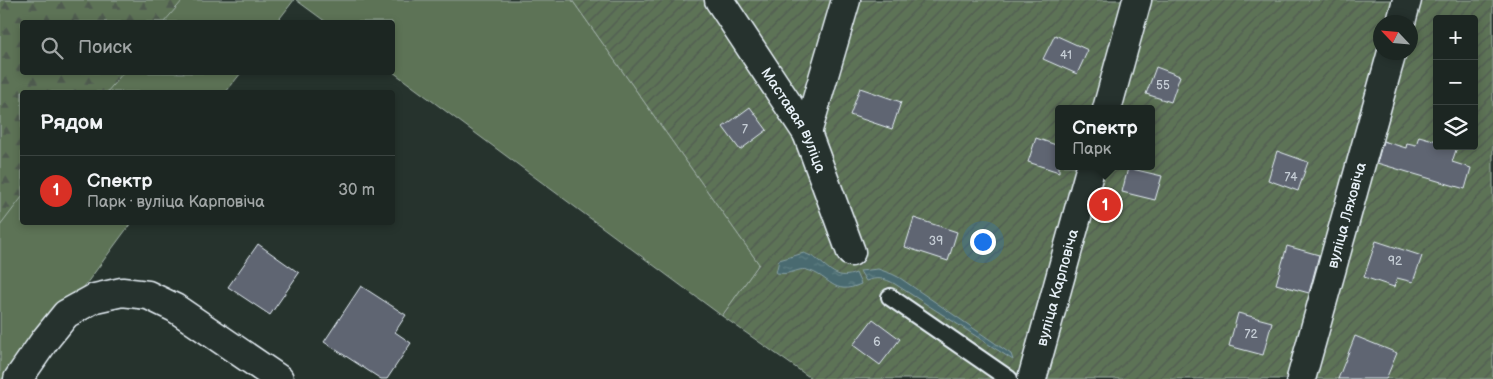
<!DOCTYPE html>
<html lang="ru">
<meta charset="utf-8">
<style>
:root{--surface:#1c2622;--page:#29322f;--text:#f1f3f6;--muted:#a0a5a5;--line:#3a4340;--accent:#d93025}
body{margin:0;font-family:"Balsamiq Sans",sans-serif;background:var(--page);color:var(--text)}
.controls{position:absolute;right:15px;top:15px;display:grid;overflow:hidden;border-radius:5px;box-shadow:0 2px 8px #0003}
.controls button{width:45px;height:45px;display:grid;place-items:center;padding:0;border:0;border-bottom:1px solid var(--line);background:var(--surface);color:var(--text);font:25px sans-serif}
.compass{position:absolute;left:1373px;top:15px;width:45px;height:45px;border-radius:50%;background:var(--surface);box-shadow:0 2px 8px #0003;rotate:296deg}
.you{position:absolute;left:982px;top:241px;width:18px;height:18px;margin:-12px;border:4px solid #fff;border-radius:50%;background:#1a73e8;box-shadow:0 0 0 8px #1a73e833}
.badge{display:grid;place-items:center;width:32px;height:32px;border-radius:50%;background:var(--accent);color:#fff;font-size:16px;font-weight:700}
.pin{position:absolute;translate:-50% -50%;border:2px solid #fff;box-shadow:0 1px 5px #0006}
.popup{position:absolute;left:1055px;top:105px;width:100px;height:65px;box-sizing:border-box;display:grid;place-content:center;border-radius:5px;background:var(--surface);filter:drop-shadow(0 1px 4px #0005);font-size:16px;white-space:nowrap;color:var(--muted)}
.popup b{font-size:19px;color:var(--text)}
.popup::after{content:'';position:absolute;left:50%;top:100%;margin-left:-10px;border:10px solid transparent;border-top-color:var(--surface)}
.list{margin:0;padding:0;list-style:none}
h2{display:flex;justify-content:space-between;align-items:center;height:65px;margin:0;padding:0 20px;font-size:21px}
h2 small{font-size:16px;font-weight:400;color:var(--muted)}
.list li{display:grid;grid-template-columns:32px 1fr auto;gap:15px;align-items:center;box-sizing:border-box;height:70px;padding:0 20px;border-top:1px solid var(--line)}
.list b{display:block;font-size:19px;white-space:nowrap}
.list p{margin:0;font-size:16px;white-space:nowrap;color:var(--muted)}
.list em{font-size:16px;font-style:normal;color:var(--muted)}
.icon{flex:none;width:28px;height:28px;fill:none;stroke:currentColor;stroke-width:2;stroke-linecap:round;stroke-linejoin:round}
.map{position:relative;flex:none;width:1493px;height:379px;overflow:hidden}
.search{position:absolute;background:var(--surface);box-shadow:0 2px 8px #0003;left:20px;top:20px;width:375px;height:55px;display:flex;align-items:center;gap:12px;box-sizing:border-box;padding:0 18px;border-radius:5px;color:var(--muted);font-size:19px}
.panel{position:absolute;background:var(--surface);box-shadow:0 2px 8px #0003;left:20px;top:90px;width:375px;height:135px;border-radius:5px}
.map>svg:first-child{display:block}
</style>
<div class="map">
<svg width="1493" height="379" viewBox="0 0 1493 379">
<defs>
<pattern id="forest-firs" width="22" height="20" patternUnits="userSpaceOnUse" patternTransform="scale(1.25)"><rect width="22" height="20" fill="#5d7357"/><path d="M5 1l3.5 6h-7zM16 11l3.5 6h-7z" fill="#505b50"/></pattern>
<pattern id="garden-furrows" width="10" height="10" patternUnits="userSpaceOnUse" patternTransform="scale(1.25)"><rect width="10" height="10" fill="#5d7357"/><path d="M-1 1l2-2M0 10L10 0M9 11l2-2" fill="none" stroke="#505b50"/></pattern>
<pattern id="water-ripples" width="26" height="14" patternUnits="userSpaceOnUse" patternTransform="scale(1.25)"><rect width="26" height="14" fill="#486a6f"/><path d="M2 4q2-2 4 0t4 0M15 11q2-2 4 0t4 0" fill="none" stroke="#628084"/></pattern>
</defs>
<rect width="100%" height="100%" fill="#26332d"/>
<filter id="ink" filterUnits="userSpaceOnUse"><feTurbulence type="fractalNoise" baseFrequency=".02" numOctaves="2"/><feDisplacementMap in="SourceGraphic" scale="10" xChannelSelector="R" yChannelSelector="G"/><feConvolveMatrix kernelMatrix="1 2 1 2 8 2 1 2 1" color-interpolation-filters="sRGB"/></filter>
<g filter="url(#ink)">
<path fill="#5d7357" stroke="#a2b2a8" d="M0,0H294L277,22H22V72L241,73L226,92H22V222L131,223L45,340L18,379H0Z
M296,0H572L759,264L722,316L393,72L392,22H326Z"/>
<path fill="url(#forest-firs)" stroke="#a2b2a8" d="M0,0H183L164,22H22V72L123,73L107,92H22V197L0,226Z"/>
<path fill="url(#garden-furrows)" stroke="#a2b2a8" fill-rule="evenodd" d="M572,0H1493V379H812L722,316L759,264ZM1437,19H1474V146H1437ZM1380,22H1410V52H1380ZM1059,109H1151V166H1059Z"/>
<path fill="url(#water-ripples)" stroke="#88a0a6" d="M804,253C809,255 814,257 819,261C832,271 838,280 856,273L861,284C833,297 830,276 807,270C801,268 795,272 788,273C784,274 780,273 776,273L779,260Z
M878,269L892,274L900,278L1011,354L1013,360L895,284C884,278 877,277 866,281L860,271Z"/>
<path fill="#5e6572" stroke="#e8f1f8" d="M1055,35L1088,50L1077,74L1043,59Z
M1156,67L1180,76L1171,102L1146,94Z
M860,88L901,102L892,129L850,115Z
M750,107L767,130L740,150L723,127Z
M1419,136L1437,141V146L1457,147L1452,162L1471,168L1465,189L1377,163L1383,141L1406,148L1407,143L1416,145Z
M1036,138L1059,146V172L1028,162Z
M1277,151L1308,162L1298,191L1268,180Z
M1128,168L1162,176L1155,200L1122,192Z
M914,218L957,232L948,261L905,247Z
M1376,241L1422,256L1413,282L1397,278L1394,287L1364,277Z
M258,244L299,273L270,315L228,287Z
M1287,246L1319,255L1309,293L1276,284Z
M361,286L406,315L395,332L411,343L387,379H381L324,342Z
M1238,313L1272,322L1263,355L1229,346Z
M873,319L900,339L880,365L853,345Z
M1355,336L1397,353L1386,379H1338Z"/>
<g fill="none" stroke-linecap="round" stroke-linejoin="round">
<defs>
<path id="service" d="M890,297L1009,379"/>
<g id="minor">
<path id="s1" d="M719,0L807,133L851,252"/>
<path d="M1401,22L1407,0"/>
<path d="M1107,109L1137,0"/>
<path d="M807,133L846,0"/>
<path d="M18,379L45,340L66,314L95,298L122,292L148,295L175,308L279,379"/>
<path id="s2" d="M1032,379L1091,166"/>
<path id="s3" d="M1301,379L1392,52"/>
</g>
</defs>
<use href="#service" stroke="#e8f1f8" stroke-width="20"/>
<use href="#minor" stroke="#e8f1f8" stroke-width="31"/>
<use href="#service" stroke="#26332d" stroke-width="16"/>
<use href="#minor" stroke="#26332d" stroke-width="28"/>
</g>
</g>
<g text-anchor="middle" dominant-baseline="central" stroke-width="4" stroke-linejoin="round" paint-order="stroke">
<g font-size="12" fill="#c6ced6">
<text x="1066" y="55">41</text>
<text x="1163" y="85">55</text>
<text x="745" y="129">7</text>
<text x="1291" y="177">74</text>
<text x="936" y="241">39</text>
<text x="1395" y="261">92</text>
<text x="1251" y="334">72</text>
<text x="877" y="342">6</text>
</g>
<g font-size="15" fill="#e8f1f8" stroke="#26332d">
<text stroke="none"><textPath href="#s1" startOffset="142">Маставая вуліца</textPath></text>
<text stroke="none"><textPath href="#s3" startOffset="170">вуліца Ляховіча</textPath></text>
<text stroke="none"><textPath href="#s2" startOffset="95">вуліца Карповіча</textPath></text>
</g>
</g>
</svg>
<div class="controls">
<button>+</button>
<button>−</button>
<button><svg class="icon" aria-label="layers" viewBox="0 0 24 24"><path d="M12 4l9 5-9 5-9-5zM3 14l9 5 9-5"/></svg></button>
</div>
<svg class="compass" viewBox="-18 -18 36 36"><path d="M0-13l5 13h-10z" fill="#e53935"/><path d="M0 13l5-13h-10z" fill="#a0a5a5"/></svg>
<div class="you"></div>
<div class="pin badge" style="left:1105px;top:205px">1</div>
<div class="popup"><b>Спектр</b>Парк</div>
<div class="search"><svg class="icon" aria-label="search" viewBox="0 0 24 24"><circle cx="10" cy="10" r="6"/><path d="M15 15l6 6"/></svg>Поиск</div>
<section class="panel">
<h2>Рядом<small></small></h2>
<ul class="list">
<li><span class="badge">1</span><div><b>Спектр</b><p>Парк · вуліца Карповіча</p></div><em>30 m</em></li>
</ul>
</section>
</div>
